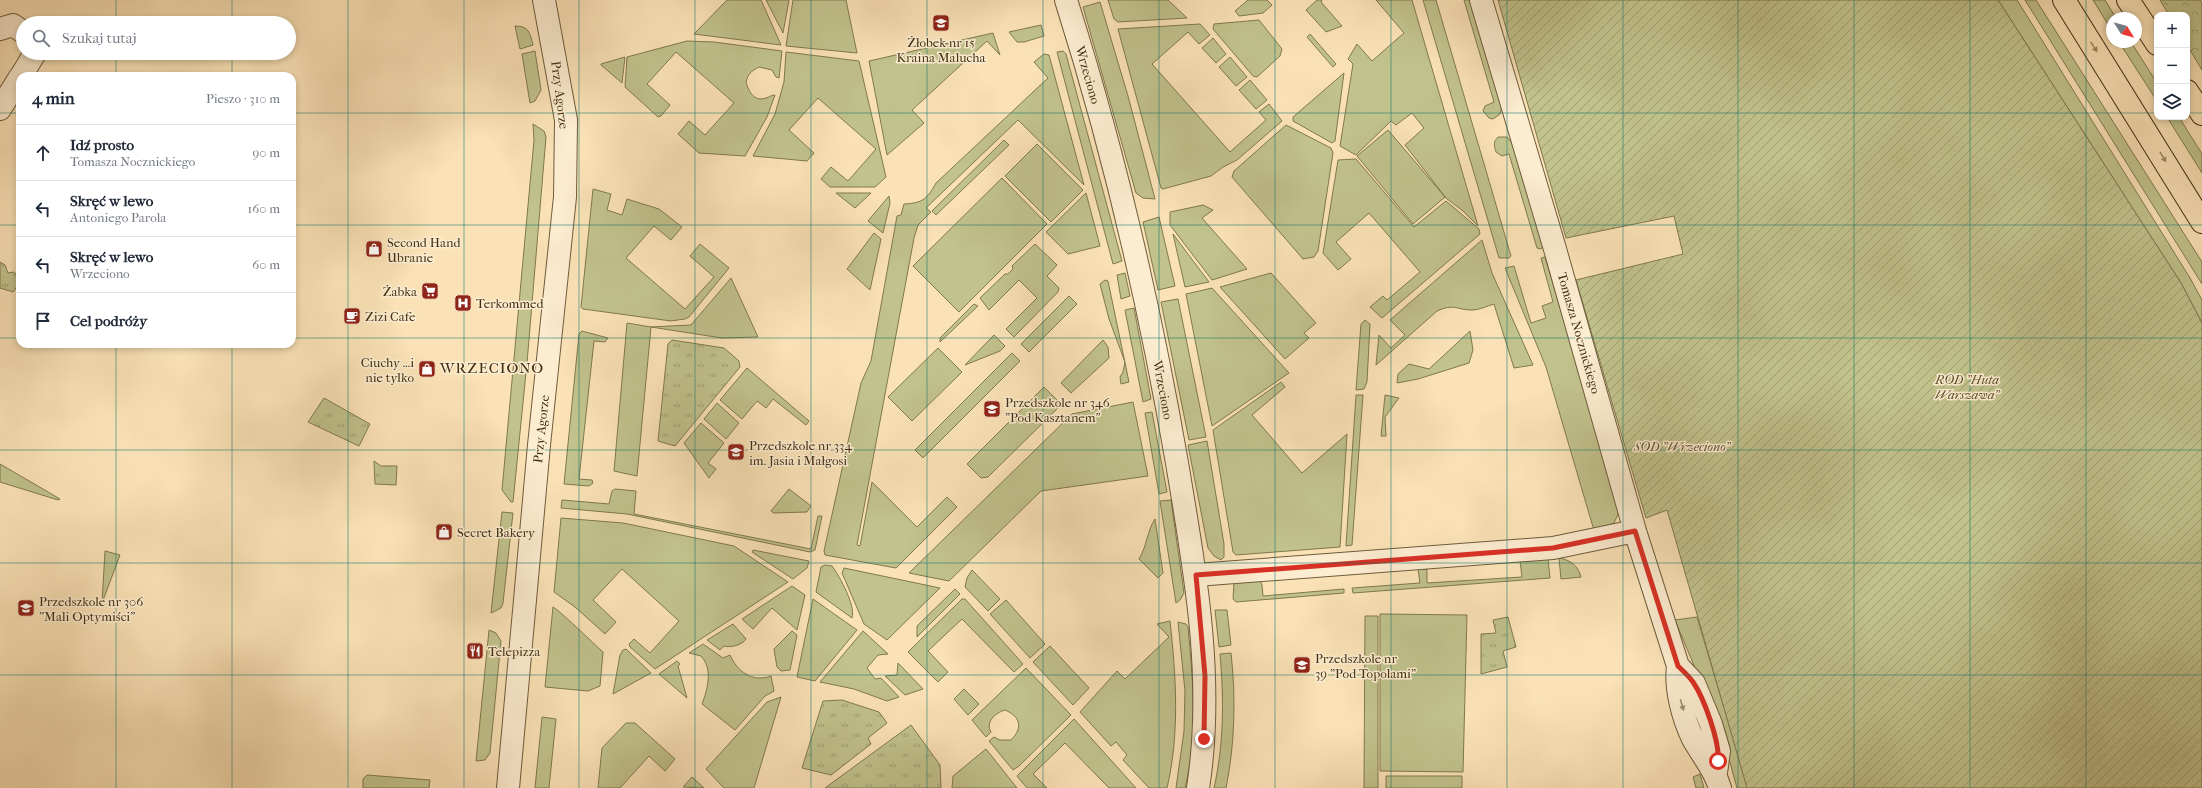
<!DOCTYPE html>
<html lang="pl">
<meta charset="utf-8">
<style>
:root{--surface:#fff;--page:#f6f6f7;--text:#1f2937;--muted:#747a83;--line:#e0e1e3}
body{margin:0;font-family:"IM FELL French Canon",serif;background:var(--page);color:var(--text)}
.controls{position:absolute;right:12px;top:12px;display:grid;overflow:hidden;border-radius:8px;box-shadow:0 2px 6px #0003}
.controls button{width:36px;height:36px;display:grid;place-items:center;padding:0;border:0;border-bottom:1px solid var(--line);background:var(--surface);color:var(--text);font:20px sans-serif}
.compass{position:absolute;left:2106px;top:12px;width:36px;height:36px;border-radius:50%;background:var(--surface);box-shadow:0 2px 6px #0003;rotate:127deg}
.stop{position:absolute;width:12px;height:12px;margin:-9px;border:3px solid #d93025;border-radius:50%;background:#fff}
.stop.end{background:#d93025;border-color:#fff;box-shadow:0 1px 4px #0008}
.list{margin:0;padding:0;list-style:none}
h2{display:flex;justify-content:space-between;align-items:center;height:52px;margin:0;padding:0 16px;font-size:17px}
h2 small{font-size:13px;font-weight:400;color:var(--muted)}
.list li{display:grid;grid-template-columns:26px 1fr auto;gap:12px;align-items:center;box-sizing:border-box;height:56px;padding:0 16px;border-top:1px solid var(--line)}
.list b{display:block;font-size:15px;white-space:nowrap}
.list p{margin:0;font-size:13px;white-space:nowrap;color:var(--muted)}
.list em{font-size:13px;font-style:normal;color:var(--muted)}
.icon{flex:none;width:22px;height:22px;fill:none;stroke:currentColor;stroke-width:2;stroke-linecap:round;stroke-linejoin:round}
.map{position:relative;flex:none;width:2202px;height:788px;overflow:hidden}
.search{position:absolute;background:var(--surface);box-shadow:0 2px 6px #0003;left:16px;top:16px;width:280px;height:44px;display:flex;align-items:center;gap:10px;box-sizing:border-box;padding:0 14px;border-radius:22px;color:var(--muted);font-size:15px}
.panel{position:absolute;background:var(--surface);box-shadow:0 2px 6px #0003;left:16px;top:72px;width:280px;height:276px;border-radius:12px}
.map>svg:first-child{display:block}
</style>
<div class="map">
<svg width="2202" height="788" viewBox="0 0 2202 788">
<defs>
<pattern id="forest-crowns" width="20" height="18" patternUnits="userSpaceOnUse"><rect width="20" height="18" fill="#c1c28c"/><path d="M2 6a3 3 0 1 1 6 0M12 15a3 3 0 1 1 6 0" fill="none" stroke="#9e9e71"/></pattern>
<pattern id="park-tufts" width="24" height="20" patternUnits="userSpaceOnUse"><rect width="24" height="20" fill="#c1c28c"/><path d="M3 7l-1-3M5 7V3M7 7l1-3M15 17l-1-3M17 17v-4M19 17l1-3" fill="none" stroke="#9e9e71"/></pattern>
<pattern id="garden-furrows" width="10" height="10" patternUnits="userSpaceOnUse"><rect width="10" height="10" fill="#c1c28c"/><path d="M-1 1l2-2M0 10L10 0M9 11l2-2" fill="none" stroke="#9e9e71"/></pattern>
</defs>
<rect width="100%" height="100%" fill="#fae2b6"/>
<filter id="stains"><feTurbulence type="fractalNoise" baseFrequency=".005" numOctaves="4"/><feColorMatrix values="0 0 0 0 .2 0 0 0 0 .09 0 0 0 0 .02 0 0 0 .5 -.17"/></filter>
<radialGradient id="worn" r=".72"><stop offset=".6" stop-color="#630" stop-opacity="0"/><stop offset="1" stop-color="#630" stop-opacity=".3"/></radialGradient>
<path fill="#c1c28c" stroke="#81784f" d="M727,0H761L781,45L694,34Z
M766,0H789L783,33Z
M793,0H846L857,53L786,46Z
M1108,0H1168L1187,18L1118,22L1114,19Z
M1248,0H1267L1272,5L1263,13L1239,16L1235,11Z
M1317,0H1322L1321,2L1342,26L1326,32L1306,10Z
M1376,0H1412L1478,226L1463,211L1446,198L1405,145L1424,128L1412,113L1396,125L1391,121L1356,155L1340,146L1353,64L1348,59L1357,44L1372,61L1404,33Z
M1423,0H1436L1511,256L1509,258H1499Z
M1464,0H1471L1502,106L1500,114L1493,119L1489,118L1483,111L1485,106L1494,102Z
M1998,0H2017L2190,278L2202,300V323L2181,283Z
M2025,0H2036L2202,262V284Z
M2093,0H2105L2116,18H2112V31Z
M1100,2L1128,96L1155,199L1143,198L1136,193L1083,7Z
M1259,20L1282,49L1280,56L1257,77L1253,76L1213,29L1214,24Z
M1200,24L1210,35L1199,44L1188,32L1152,64L1230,152L1266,120L1259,112L1269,104L1282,121L1237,160L1223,167L1211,176L1163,189L1161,188L1118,29Z
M1041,25L1044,36L1024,42H1017L1009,32Z
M515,26C529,26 530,33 533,45L520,49Z
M993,33L1000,55L987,41L912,110L924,123L887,155L869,61Z
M1310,34L1336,64L1333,67L1307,37Z
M1213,38L1226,54L1216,63L1202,48Z
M687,41L714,42L782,51L779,78L776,77L772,70L759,67C751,71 748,74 746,82C749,92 754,102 766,98C770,97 771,95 775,95L767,117L745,156L699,153L678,134L689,121L705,135L734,103L676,52L647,84L670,105L661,116L658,117L625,87L627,57Z
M2119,42H2131L2157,83V101Z
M535,51L541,90L535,101L530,103L522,54Z
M1063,51L1066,54L1122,261L1113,264L1057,52Z
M786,52L859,61L886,177L875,187H830L821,179L831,167L848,181L876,149L818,98L789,130L814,153L807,161L753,156L775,114L784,82Z
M1044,54L1049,55L1084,185L1018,120L926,208L931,212L918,225L914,238L857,545L860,546L872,482L917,527L947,497L957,507L896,568L825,555L824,551L861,383L871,361L897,216L901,215L904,204C923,203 927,199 936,183L1048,78L1034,62Z
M625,57L622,83L601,65V64Z
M1230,57L1247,77L1236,86L1219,67Z
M1344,73L1335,141L1332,143L1293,121V117Z
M1250,80L1267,100L1256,109L1239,90Z
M2167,117H2179L2202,154V173Z
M533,124L544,131L546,137L527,363L513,502H511L502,490L534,140Z
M1286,125L1331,148L1333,153L1318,251L1314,257L1303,259L1232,177L1234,171Z
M1388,130L1445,197L1413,224L1357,156Z
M1498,137H1507L1513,144L1543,246L1541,249L1537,248L1509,154L1502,156L1496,152C1494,145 1493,142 1498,137Z
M1004,140L1009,145L936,215L932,211Z
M1037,144L1083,190L1051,222L1005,176Z
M1356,159L1414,227L1446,201L1479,229L1480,234L1382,318L1370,307L1383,296L1387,300L1420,272L1369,213L1336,242L1351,259L1338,270L1323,253L1338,160Z
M1002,178L1047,224L959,312L913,266Z
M593,189L611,194L607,210L622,215L627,199L659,209L682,227L671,240L654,226L626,258L685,309L714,277L690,256L700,244L729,268L689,317L685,319L671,321L583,309L581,307Z
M836,193H871L855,208Z
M1086,193L1100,246L1068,254L1046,232Z
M889,196L890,203L883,233L868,221Z
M1203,205L1213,210L1202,218L1247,269L1212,280L1170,225V212Z
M1159,217L1175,286L1158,290L1143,222Z
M874,233L881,239L870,290L847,269Z
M1173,234L1209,282L1185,287Z
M1482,240L1492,273L1533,365L1514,368L1494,304C1487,306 1479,310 1472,310C1457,310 1454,303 1437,311L1376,365L1379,335L1391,348L1405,335L1390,320Z
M1035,244L1057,265L1047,276L1059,288L1058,292L1014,337L1006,329L1037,298L1019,280L989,310L980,298L1005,274H1008L1013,269L1012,266Z
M1545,257L1620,510L1614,523L1596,530L1593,527L1546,367L1505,268L1514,266L1531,323L1546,318L1542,306L1553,302L1541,258Z
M1125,273L1130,296L1121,299L1117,275Z
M1271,273L1316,323L1304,333L1309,338L1285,359L1220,287Z
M731,278L758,337L722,338L651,327L637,476L614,471L627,323L651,327L691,325Z
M1105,280L1108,281L1129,382L1121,384L1120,377L1123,372L1125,362L1109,319L1100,284Z
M1212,288L1289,373L1212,426L1186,294Z
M1069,296L1077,304L1029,352L1021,344Z
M1178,299L1206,437L1189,440L1161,302Z
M974,304L978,306L940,342V338Z
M1134,308L1151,399L1143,402L1125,310Z
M1365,320L1370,324L1367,382L1364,389L1356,390L1361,324Z
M582,331L608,338L605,342L594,341L579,479L592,480L593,483L589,486L564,484L579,334Z
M1470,331L1473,350L1469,363L1418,379L1397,383L1398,374L1409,364L1429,369Z
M994,335L1005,346L1000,351L965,365Z
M1103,340L1108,347L1109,358L1071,393L1061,383Z
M938,348L962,372L912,421L888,397Z
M1012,353L1020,361L923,458L915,450Z
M747,368L809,421L806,425L773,399L766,408L757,401L742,419L720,400Z
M1281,382L1285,387L1252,415L1302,473L1347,434L1340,547L1236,555L1233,552L1213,430Z
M1044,387L1060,403V406L988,477L981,478L967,464Z
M1356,395H1363L1352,545L1346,546Z
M1385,395L1399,398L1385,417L1386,436H1381Z
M1133,402L1148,476L1041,491L949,581L909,573L1072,414Z
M717,403L739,423L726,439L704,419Z
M1152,412L1167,492L1159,494L1145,413Z
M701,423L724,443L708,463L716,469L709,478L684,443Z
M1207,441L1224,544V557L1221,560L1214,556L1208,548L1188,445Z
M0,464L60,499L58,500L0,482Z
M615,489L636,491L634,514L811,549L818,516H822L815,550L810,552L627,514L561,508L562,500L609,504L612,491Z
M789,489L811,506L807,512L774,513L771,511Z
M1171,500L1184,593L1180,600L1176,603L1160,501Z
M502,512L513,513L503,603L501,608L491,613Z
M561,518L623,523L734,546L788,582L655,669L630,647L629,644L634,639L650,653L679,621L622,569L593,600L616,622L605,634L575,607L554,592Z
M1155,519L1163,573L1158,578L1139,559C1147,546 1147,531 1155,519Z
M753,550L809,561L807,568L793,579L752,552Z
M105,551L120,555L102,603Z
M1559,558C1571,560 1578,566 1581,577L1561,579Z
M1548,559L1550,578L1353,593L1352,588L1420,583L1418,569H1427V583L1522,577L1520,561Z
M825,565L832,566C840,577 856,606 852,618L816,592L821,567Z
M844,568L940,588L887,640L864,624L842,573Z
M972,570L1000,599L988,611L965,587L967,578Z
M1260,580L1262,585L1263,596L1344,589V593L1236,602L1233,599L1234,583Z
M792,586L805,595L797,630L772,608L753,629L742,619Z
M955,589L960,594L917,637V626Z
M813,599L857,630L815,681L797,677Z
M962,599H965L1023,664L1014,672L962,619L928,651L948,672L938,682L908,652Z
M1006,600L1045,644L1030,658L990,614Z
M553,607C558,609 595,645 603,652L600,686L588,691L545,687Z
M1215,610H1227L1231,645L1219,647Z
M1380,614L1467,615L1463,772L1380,771Z
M1365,616H1378V788H1364Z
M1697,617L1748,788H1737L1721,730L1675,620Z
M1170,621C1176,676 1180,733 1167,788H1149L1123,760L1127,755L1116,742L1111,746L1080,712L1117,671L1125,679L1169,637L1157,624Z
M1178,622L1186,624L1188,627C1193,681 1198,735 1185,788H1176L1184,731L1185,691Z
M733,624L746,639C742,645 731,648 724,646L720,650L707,640Z
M489,630L496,633L501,641L490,753L485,760L476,761Z
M792,631L797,635L790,670L781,671L777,667L774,649Z
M863,631L888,654L878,655L867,668L875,679L881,678L899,697L887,701L854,689L820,682Z
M703,644L723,658L730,655C737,671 752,683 771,676L774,691L765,696L735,730L702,704C708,688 713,669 701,656L689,653Z
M1050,646L1089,688L1073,705L1033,662Z
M626,649L651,673L613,694L620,655L623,650Z
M1231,653C1236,698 1235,743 1226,788H1214C1224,744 1224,699 1220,654Z
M677,661L680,664L678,666L687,698L659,674Z
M898,663L923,689L905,695L885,676L897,675Z
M1026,668L1071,715L1019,766L1013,770L989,741L994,737L1000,740H1011C1023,728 1021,717 1005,710C995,713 985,722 991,732L986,737L972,720Z
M964,689L979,704L968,715L954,699Z
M781,697L754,788H724L706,769L767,702Z
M542,717L556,719L549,788H535Z
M1074,719L1136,788H1109L1065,743L1033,774L1047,788H1027L1017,776Z
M626,723H635L675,759L665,771L649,756L620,788H598L602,748Z
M986,749L1017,788H952L953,776Z
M1700,774L1704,788H1696L1693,777Z
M367,775L430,780L429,788H363V779Z
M1386,776H1462V788H1386Z
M692,777L704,788L683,787Z"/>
<path fill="url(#forest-crowns)" stroke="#81784f" d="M2160,0H2200L2202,3V70L2187,45V15H2169Z"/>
<path fill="url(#park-tufts)" stroke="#81784f" d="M0,262L5,265L8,273L14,272L18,277L20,282L13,292L0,288Z
M672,340L724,348L739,361L740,367L675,446L658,441L668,344Z
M324,398L370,424L359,446L308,422Z
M374,461L381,466H397L396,485L375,484Z
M1508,617L1516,647L1503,651L1507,667L1481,674V634L1496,633L1493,620Z
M842,700L879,712L887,723L868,738L871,744L831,775L802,768L823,701Z
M911,725L940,765L941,788H825Z"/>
<path fill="url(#garden-furrows)" stroke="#81784f" d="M1498,0H1998L2181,283L2202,323V788H1747L1667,510L1646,518L1576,280L1683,254L1674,216L1566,238Z"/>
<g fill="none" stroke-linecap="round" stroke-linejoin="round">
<defs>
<path id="minor" d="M1066,0C1114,151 1150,307 1177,463C1195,571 1215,679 1198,788
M1481,0L1555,249L1635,531L1678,666C1675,689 1683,718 1693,739C1703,757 1714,768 1720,788
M0,29L13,25L23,32
M21,76L35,53
M0,109L20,77
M1196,575L1553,548L1635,531
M1678,666L1694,683L1711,724L1719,751L1716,773
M508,788L539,445L565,197L566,120L544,0"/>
<path id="major" d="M2064,0L2202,222
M2128,0L2157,44
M2187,91L2202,114"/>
</defs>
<use href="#minor" stroke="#6f5b3b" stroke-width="24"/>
<use href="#major" stroke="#412e12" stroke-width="24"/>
<use href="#minor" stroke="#fcecd0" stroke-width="22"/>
<use href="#major" stroke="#fae2b6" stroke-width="22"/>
</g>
<defs><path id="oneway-solid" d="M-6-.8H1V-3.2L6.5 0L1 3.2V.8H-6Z"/></defs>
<g fill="#9e8864">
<use href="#oneway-solid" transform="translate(2094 47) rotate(57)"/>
<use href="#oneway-solid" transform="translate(2163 157) rotate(59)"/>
</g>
<use fill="#9e8d71" href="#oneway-solid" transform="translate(1682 705) rotate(74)"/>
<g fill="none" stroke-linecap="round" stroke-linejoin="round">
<path stroke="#d93025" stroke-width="5" d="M1204,739L1205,676L1196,575L1553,548L1635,531L1678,666C1683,671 1689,676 1693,682C1704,698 1720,742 1718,761"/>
</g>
<path fill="none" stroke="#0f766e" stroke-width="1" stroke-opacity="0.55" d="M116,0V23M232,0V23M348,0V788M464,0V788M579,0V788M695,0V788M811,0V788M927,0V788M1043,0V788M1159,0V788M1275,0V788M1391,0V788M1507,0V788M1623,0V788M1738,0V788M1854,0V788M1970,0V788M2086,0V788M116,53V76M232,53V76M0,113H20M292,113H2157M2187,113H2202M0,225H20M292,225H2202M0,338H20M292,338H2202M116,344V788M232,344V788M0,450H2202M0,563H2202M0,675H2202"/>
<defs>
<symbol id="school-square" viewBox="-11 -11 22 22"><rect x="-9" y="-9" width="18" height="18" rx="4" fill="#8f2418" stroke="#fcecd0"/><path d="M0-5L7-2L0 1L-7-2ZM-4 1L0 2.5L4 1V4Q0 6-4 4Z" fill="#fff"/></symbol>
<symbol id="shop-square" viewBox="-11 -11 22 22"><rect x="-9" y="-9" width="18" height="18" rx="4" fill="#8f2418" stroke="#fcecd0"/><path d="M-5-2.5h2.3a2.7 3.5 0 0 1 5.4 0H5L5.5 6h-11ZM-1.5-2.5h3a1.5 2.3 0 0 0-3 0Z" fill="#fff"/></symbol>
<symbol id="supermarket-square" viewBox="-11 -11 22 22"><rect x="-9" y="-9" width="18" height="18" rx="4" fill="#8f2418" stroke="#fcecd0"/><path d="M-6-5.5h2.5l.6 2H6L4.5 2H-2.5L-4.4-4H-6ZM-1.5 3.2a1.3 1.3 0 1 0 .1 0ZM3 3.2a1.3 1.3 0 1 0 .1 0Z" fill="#fff"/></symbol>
<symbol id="hospital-square" viewBox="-11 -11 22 22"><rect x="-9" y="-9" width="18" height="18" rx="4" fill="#8f2418" stroke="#fcecd0"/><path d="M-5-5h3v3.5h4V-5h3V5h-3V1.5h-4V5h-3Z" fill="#fff"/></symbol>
<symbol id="cafe-square" viewBox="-11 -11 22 22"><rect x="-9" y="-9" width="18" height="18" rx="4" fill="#8f2418" stroke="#fcecd0"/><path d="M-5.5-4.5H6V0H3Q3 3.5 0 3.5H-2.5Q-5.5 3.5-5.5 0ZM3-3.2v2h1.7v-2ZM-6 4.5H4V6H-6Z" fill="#fff"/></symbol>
<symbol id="restaurant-square" viewBox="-11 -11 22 22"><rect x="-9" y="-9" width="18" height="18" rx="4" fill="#8f2418" stroke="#fcecd0"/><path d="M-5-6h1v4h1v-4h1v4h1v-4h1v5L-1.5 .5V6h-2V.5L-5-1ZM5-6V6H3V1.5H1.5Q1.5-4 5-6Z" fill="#fff"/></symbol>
</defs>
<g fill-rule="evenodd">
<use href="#school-square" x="931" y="13" width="20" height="20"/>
<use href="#shop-square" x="364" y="239" width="20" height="20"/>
<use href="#supermarket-square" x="420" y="281" width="20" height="20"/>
<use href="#hospital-square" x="453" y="293" width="20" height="20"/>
<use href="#cafe-square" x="342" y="306" width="20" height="20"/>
<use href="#shop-square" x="417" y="359" width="20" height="20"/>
<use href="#school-square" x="982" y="399" width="20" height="20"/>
<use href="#school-square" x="726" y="442" width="20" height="20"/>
<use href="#shop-square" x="434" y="522" width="20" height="20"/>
<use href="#school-square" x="16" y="598" width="20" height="20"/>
<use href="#restaurant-square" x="465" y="641" width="20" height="20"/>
<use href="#school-square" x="1292" y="655" width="20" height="20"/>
</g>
<g text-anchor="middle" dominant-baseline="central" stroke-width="3" stroke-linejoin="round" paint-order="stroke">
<g font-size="13" fill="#412e12" stroke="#fcecd0" text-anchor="start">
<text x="941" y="42" text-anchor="middle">Żłobek nr 15<tspan x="941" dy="15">Kraina Malucha</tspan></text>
<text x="387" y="242">Second Hand<tspan x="387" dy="15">Ubranie</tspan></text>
<text x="417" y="291" text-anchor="end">Żabka</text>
<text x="476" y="303">Terkommed</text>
<text x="365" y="316">Zizi Cafe</text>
<text x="414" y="362" text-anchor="end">Ciuchy ...i<tspan x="414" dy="15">nie tylko</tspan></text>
<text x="1005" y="402">Przedszkole nr 346<tspan x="1005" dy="15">"Pod Kasztanem"</tspan></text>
<text x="749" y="445">Przedszkole nr 334<tspan x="749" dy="15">im. Jasia i Małgosi</tspan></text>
<text x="457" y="532">Secret Bakery</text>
<text x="39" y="601">Przedszkole nr 306<tspan x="39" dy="15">"Mali Optymiści"</tspan></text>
<text x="488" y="651">Telepizza</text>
<text x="1315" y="658">Przedszkole nr<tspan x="1315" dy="15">39 "Pod Topolami"</tspan></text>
</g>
<g font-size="13" fill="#412e12" stroke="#fcecd0">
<text transform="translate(1088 75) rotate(74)">Wrzeciono</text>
<text transform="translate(560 95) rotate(83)">Przy Agorze</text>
<text transform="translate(1579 333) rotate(74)">Tomasza Nocznickiego</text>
<text transform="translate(1163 390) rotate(79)">Wrzeciono</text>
<text transform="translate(541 429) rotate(-84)">Przy Agorze</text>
</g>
<g font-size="13" font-style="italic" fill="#5b4c2a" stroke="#fcecd0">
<text x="1967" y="379">ROD "Huta<tspan x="1967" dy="15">Warszawa"</tspan></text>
<text x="1682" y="446">SOD "Wrzeciono"</text>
</g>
<g font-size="15" letter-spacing="1" fill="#412e12" stroke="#fcecd0">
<text x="492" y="368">WRZECIONO</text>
</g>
</g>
<rect width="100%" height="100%" filter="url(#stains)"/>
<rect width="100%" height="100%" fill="url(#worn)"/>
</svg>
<div class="controls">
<button>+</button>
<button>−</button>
<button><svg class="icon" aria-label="layers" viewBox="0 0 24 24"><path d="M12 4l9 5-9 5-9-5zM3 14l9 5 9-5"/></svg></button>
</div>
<svg class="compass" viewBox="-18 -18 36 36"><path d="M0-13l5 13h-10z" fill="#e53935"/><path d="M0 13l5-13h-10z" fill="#747a83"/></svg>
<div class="stop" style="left:1718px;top:761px"></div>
<div class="stop end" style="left:1204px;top:739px"></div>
<div class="search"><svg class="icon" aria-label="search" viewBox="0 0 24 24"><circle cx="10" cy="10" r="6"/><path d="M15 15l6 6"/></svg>Szukaj tutaj</div>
<section class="panel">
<h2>4 min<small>Pieszo · 310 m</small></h2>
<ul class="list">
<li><svg class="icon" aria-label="ahead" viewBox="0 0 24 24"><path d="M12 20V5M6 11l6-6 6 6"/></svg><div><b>Idź prosto</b><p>Tomasza Nocznickiego</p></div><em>90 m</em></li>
<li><svg class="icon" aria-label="left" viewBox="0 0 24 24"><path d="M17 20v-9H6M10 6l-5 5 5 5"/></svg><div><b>Skręć w lewo</b><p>Antoniego Parola</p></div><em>160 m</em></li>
<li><svg class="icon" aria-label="left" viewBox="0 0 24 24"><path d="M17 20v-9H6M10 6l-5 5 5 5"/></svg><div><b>Skręć w lewo</b><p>Wrzeciono</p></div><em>60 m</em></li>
<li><svg class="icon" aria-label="arrive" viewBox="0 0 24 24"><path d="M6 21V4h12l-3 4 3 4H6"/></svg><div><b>Cel podróży</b></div></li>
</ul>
</section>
</div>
